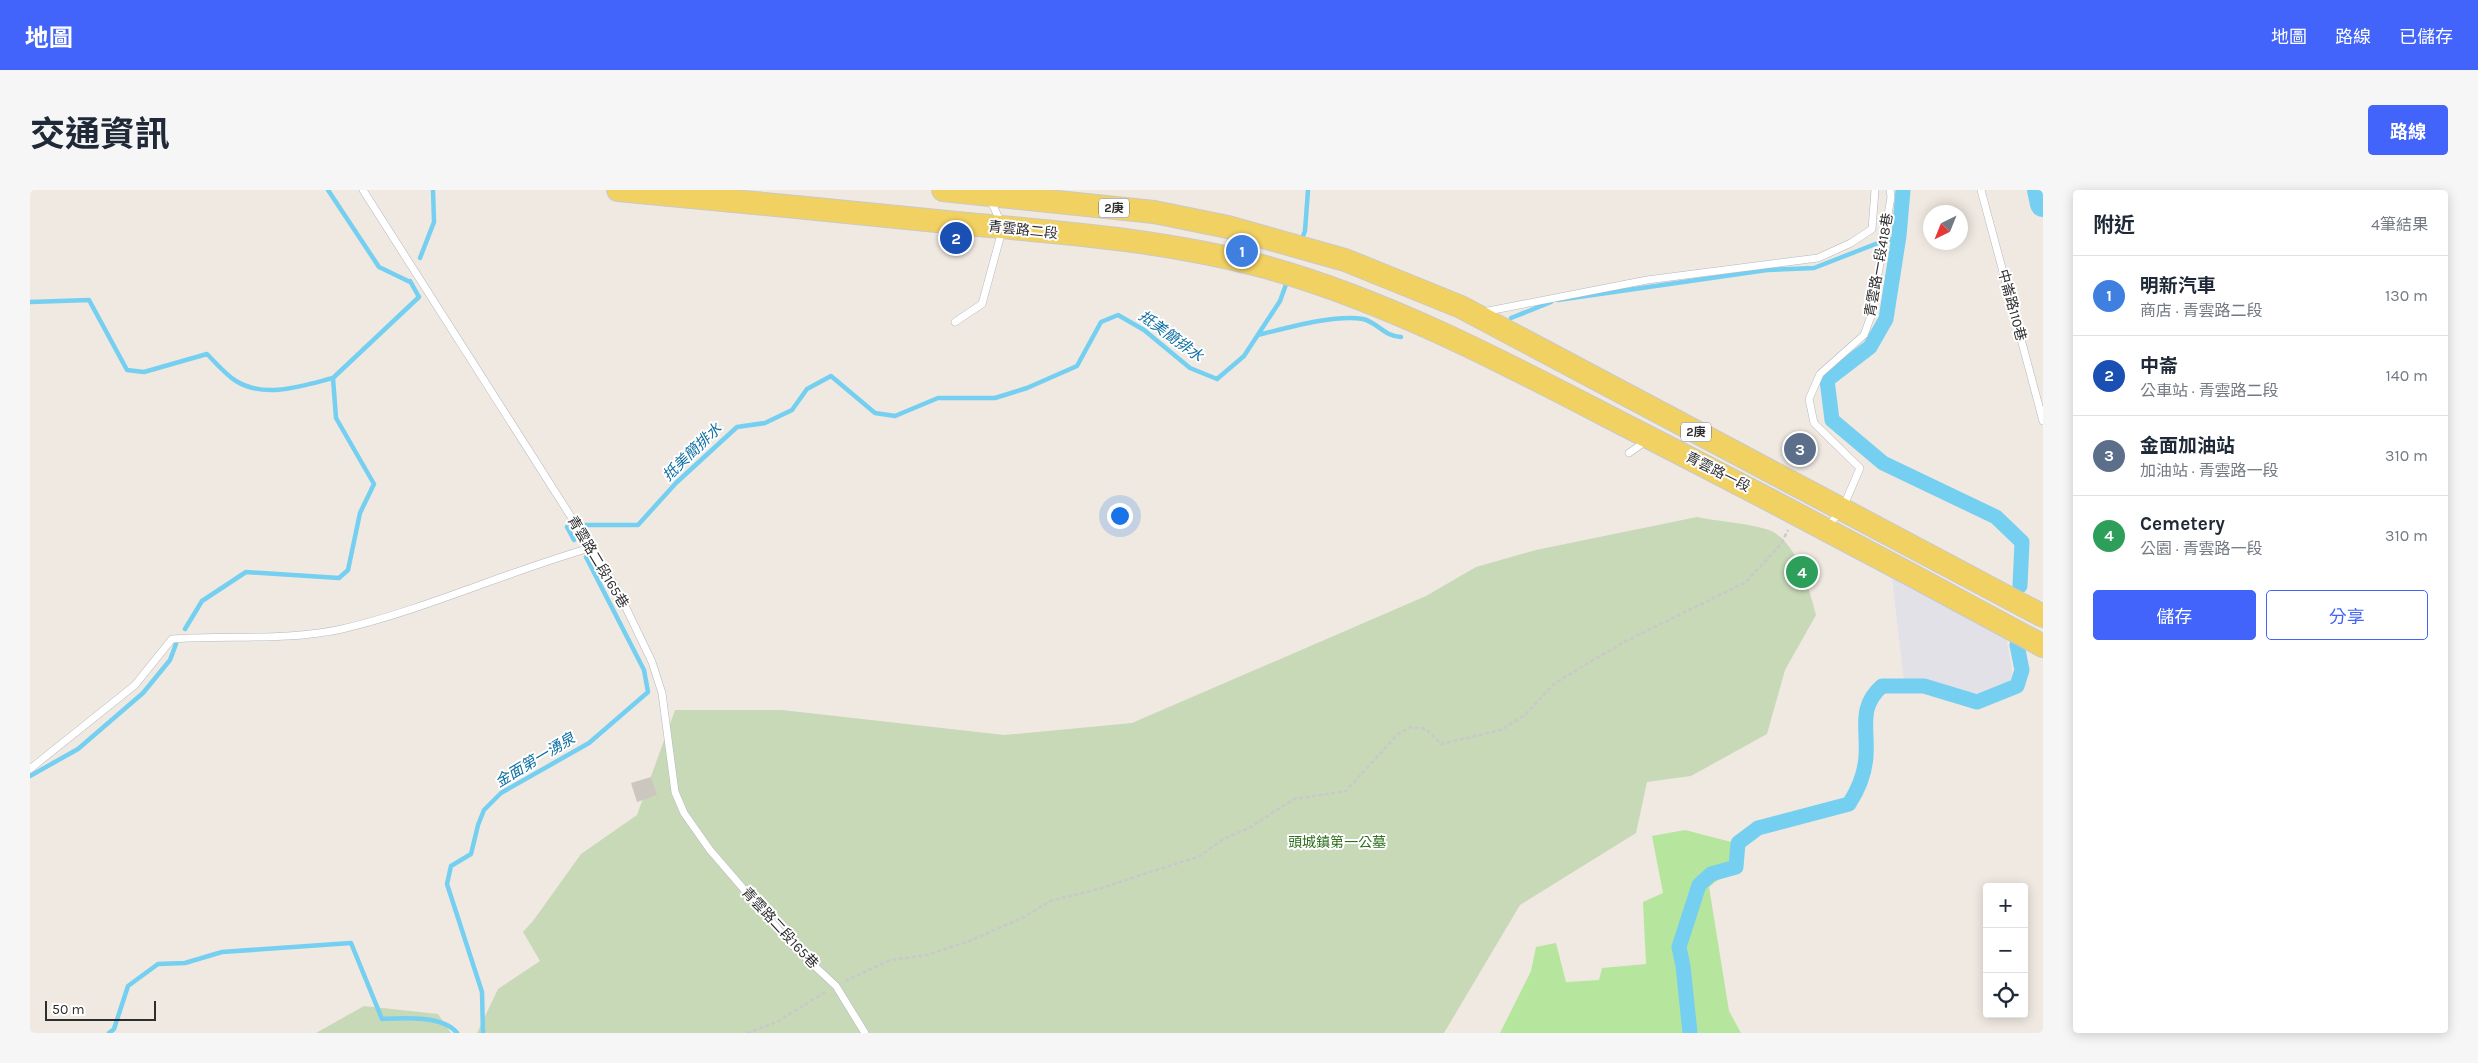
<!DOCTYPE html>
<html lang="zh-TW">
<meta charset="utf-8">
<style>
:root{--surface:#fff;--page:#f6f6f7;--text:#1f2937;--muted:#747a83;--line:#e0e1e3;--accent:#4264fb}
body{margin:0;font-family:Karla,"Noto Sans TC",sans-serif;background:var(--page);color:var(--text)}
.controls{position:absolute;right:15px;bottom:15px;display:grid;overflow:hidden;border-radius:5px;box-shadow:0 2px 12px #0003}
.controls button{width:45px;height:45px;display:grid;place-items:center;padding:0;border:0;border-bottom:1px solid var(--line);background:var(--surface);color:var(--text);font:25px sans-serif}
.compass{position:absolute;left:1893px;top:15px;width:45px;height:45px;border-radius:50%;background:var(--surface);box-shadow:0 2px 12px #0003;rotate:223deg}
.scale{position:absolute;left:15px;bottom:12px;width:111px;box-sizing:border-box;padding-left:5px;border:2px solid #2e2e2e;border-top:0;font-size:14px;line-height:18px;white-space:nowrap;color:#2e2e2e;-webkit-text-stroke:4px #fff;paint-order:stroke}
.you{position:absolute;left:1089px;top:325px;width:18px;height:18px;margin:-12px;border:4px solid #fff;border-radius:50%;background:#1a73e8;box-shadow:0 0 0 8px #1a73e833}
.badge{display:grid;place-items:center;width:32px;height:32px;border-radius:50%;background:var(--accent);color:#fff;font-size:16px;font-weight:700}
.pin{position:absolute;translate:-50% -50%;border:2px solid #fff;box-shadow:0 1px 5px #0006}
.list{margin:0;padding:0;list-style:none}
h2{display:flex;justify-content:space-between;align-items:center;height:65px;margin:0;padding:0 20px;font-size:21px}
h2 small{font-size:16px;font-weight:400;color:var(--muted)}
.list li{display:grid;grid-template-columns:32px 1fr auto;gap:15px;align-items:center;box-sizing:border-box;height:80px;padding:0 20px;border-top:1px solid var(--line)}
.list b{display:block;font-size:19px;white-space:nowrap}
.list p{margin:0;font-size:16px;white-space:nowrap;color:var(--muted)}
.list em{font-size:16px;font-style:normal;color:var(--muted)}
.actions{display:flex;gap:10px;padding:15px 20px}
.actions a{flex:1;padding:11px 0;border:1px solid var(--accent);border-radius:5px;text-align:center;font-size:18px;color:var(--accent)}
.actions .main{background:var(--accent);color:#fff}
.icon{flex:none;width:28px;height:28px;fill:none;stroke:currentColor;stroke-width:2;stroke-linecap:round;stroke-linejoin:round}
.map{position:relative;flex:none;width:2013px;height:843px;overflow:hidden;border-radius:5px}
header{display:flex;align-items:center;gap:30px;box-sizing:border-box;height:70px;padding:0 25px;background:var(--accent);color:#fff}
header strong{font-size:24px}
nav{display:flex;gap:28px;margin-inline-start:auto;font-size:18px}
.intro{display:flex;align-items:center;justify-content:space-between;box-sizing:border-box;height:120px;padding:0 30px}
h1{margin:0;font-size:35px}
.button{padding:12px 22px;border-radius:5px;background:var(--accent);color:#fff;font-size:18px;font-weight:700}
main{display:flex;gap:30px;padding:0 30px}
aside{flex:1;background:var(--surface);border-radius:5px;box-shadow:0 2px 12px #0003}
.map>svg:first-child{display:block}
</style>
<header>
<strong>地圖</strong>
<nav><a>地圖</a><a>路線</a><a>已儲存</a></nav>
</header>
<div class="intro"><h1>交通資訊</h1><a class="button">路線</a></div>
<main>
<div class="map">
<svg width="2013" height="843" viewBox="0 0 2013 843">
<rect width="100%" height="100%" fill="#efe9e1"/>
<path fill="#e3e1e8" d="M1862,388L1976,446L1983,487L1978,493L1967,500L1951,504L1874,491Z"/>
<path fill="#b6e59e" d="M1655,640L1713,655L1707,675L1679,697L1699,821L1711,843H1470L1501,781L1506,757L1526,753L1536,792L1569,790L1572,778L1616,774L1613,712L1633,703L1622,646Z"/>
<path fill="#c8d9b8" d="M1667,327C1686,331 1723,334 1739,340C1767,351 1779,398 1786,425L1755,480L1737,544L1661,586L1617,592L1606,643L1490,715L1414,843H447L468,799L510,771L493,742L503,731L551,664L607,625L645,520H752L974,545L1102,533L1396,406L1446,377L1506,360Z
M334,816L408,824L421,843H286Z"/>
<g fill="none" stroke-linecap="round" stroke-linejoin="round">
<path stroke="#75cff0" stroke-width="4.5" d="M298,0L349,77L380,92
M1859,50L1869,46
M1271,51L1275,41L1278,0
M390,68L404,32L403,0
M1528,110L1737,80L1784,78L1848,53
M0,112L59,110L97,180L114,182L177,164C186,173 195,184 206,191C235,209 272,196 303,188
M1481,128L1521,112
M1228,145C1257,138 1304,124 1333,129C1347,132 1355,147 1371,147
M552,335H608L646,293L707,237L735,233L762,220L777,199L801,186L845,223L865,226L908,208H965L997,198L1047,176L1071,132L1088,125L1114,140L1160,178L1187,189L1214,166L1250,111L1258,89
M537,337L544,350
M155,439L172,411L216,382L309,388L318,380L330,323L344,294L306,228L303,188L389,107L380,91
M0,586L48,559L113,503L140,470L146,454
M79,843L84,839L98,796L128,774L155,773L192,762L321,753L352,829C372,828 413,825 427,843
M453,843L452,802L417,694L421,676L441,664L448,635L454,620L471,603L559,553L618,502L614,480L556,367"/>
<path stroke="#75cff0" stroke-width="15" d="M1873,0L1869,46L1856,129L1840,157L1797,190L1802,230L1853,273L1966,327L1992,352L1990,396
M1660,843L1653,776L1649,757L1669,695L1681,684L1706,677L1708,653L1728,638L1819,614C1828,600 1835,584 1836,566C1838,538 1828,517 1852,496H1894L1947,512L1987,496L1992,480L1987,455"/>
<path stroke="#75cff0" stroke-width="26" d="M2010,0L2013,14"/>
</g>
<path fill="#cbc7bf" d="M621,587L627,605L607,612L601,593Z"/>
<g fill="none" stroke-linecap="round" stroke-linejoin="round">
<defs>
<path id="lane" d="M333,0L587,399L622,472L632,503L645,602L654,623L680,660L761,754L806,796L835,843
M1951,0L2013,231
M1453,122L1617,90L1788,68L1821,53L1842,39L1845,0
M925,132L952,114L973,37L960,9
M1599,263L1616,251
M1797,337L1812,320L1830,278L1784,233L1779,209L1790,184L1834,145L1841,126L1861,7L1860,0
M0,579L105,495L142,449C197,445 258,451 312,439C397,419 476,382 560,358"/>
<path id="primary" d="M588,0C704,11 821,22 937,34C1038,43 1141,51 1239,78C1359,112 1471,171 1581,228C1726,302 1870,378 2013,456
M913,0L1124,22L1198,37L1315,70L1431,117L2013,426"/>
</defs>
<use href="#lane" stroke="#b4b7c1" stroke-width="8"/>
<use href="#primary" stroke="#c9c9c9" stroke-width="24"/>
<path stroke="#c9c9c9" stroke-width="2.5" stroke-dasharray="4 2.5" stroke-linecap="butt" d="M815,791L860,770L897,765L937,752L994,727L1020,711L1068,699L1170,666L1193,649L1219,638L1264,609L1316,601L1368,544L1381,537L1396,539L1411,554L1471,540L1495,525L1524,494L1550,478L1594,452L1716,392L1751,354L1758,340
M717,843L747,832L797,801"/>
<use href="#lane" stroke="#fff" stroke-width="7"/>
<use href="#primary" stroke="#f2d163" stroke-width="22"/>
</g>
<g text-anchor="middle" dominant-baseline="central" stroke-width="4" stroke-linejoin="round" paint-order="stroke">
<g fill="#fff" stroke="#6d6d6d" stroke-width="1">
<rect x="1069" y="8.5" width="30" height="19" rx="4"/>
<rect x="1651" y="232.5" width="30" height="19" rx="4"/>
</g>
<g font-size="12" font-weight="bold" fill="#2e2e2e">
<text x="1084" y="18">2庚</text>
<text x="1666" y="242">2庚</text>
</g>
<g font-size="14" fill="#2e2e2e" stroke="#fff">
<text transform="translate(993 40) rotate(6)">青雲路二段</text>
<text transform="translate(1849 75) rotate(-80)">青雲路一段418巷</text>
<text transform="translate(1982 115) rotate(75)">中崙路110巷</text>
<text transform="translate(1688 282) rotate(27)">青雲路一段</text>
<text transform="translate(568 372) rotate(59)">青雲路二段165巷</text>
<text transform="translate(750 738) rotate(47)">青雲路二段165巷</text>
</g>
<g font-size="14" fill="#2c6e1b" stroke="#fff">
<text x="1307" y="652">頭城鎮第一公墓</text>
</g>
<g font-size="15" font-style="italic" fill="#0d6fa3" stroke="#fff">
<text transform="translate(1141 146) rotate(36)">抵美簡排水</text>
<text transform="translate(662 262) rotate(-44)">抵美簡排水</text>
<text transform="translate(505 570) rotate(-31)">金面第一湧泉</text>
</g>
</g>
</svg>
<div class="controls">
<button>+</button>
<button>−</button>
<button><svg class="icon" aria-label="locate" viewBox="0 0 24 24"><circle cx="12" cy="12" r="6"/><path d="M12 2v4M12 18v4M2 12h4M18 12h4"/></svg></button>
</div>
<svg class="compass" viewBox="-18 -18 36 36"><path d="M0-13l5 13h-10z" fill="#e53935"/><path d="M0 13l5-13h-10z" fill="#747a83"/></svg>
<div class="scale">50 m</div>
<div class="you"></div>
<div class="pin badge" style="left:1212px;top:61px;background:#3f7fe0">1</div>
<div class="pin badge" style="left:926px;top:48px;background:#1a4fb4">2</div>
<div class="pin badge" style="left:1770px;top:259px;background:#5c6f8a">3</div>
<div class="pin badge" style="left:1772px;top:382px;background:#2e9e5b">4</div>
</div>
<aside>
<h2>附近<small>4筆結果</small></h2>
<ul class="list">
<li><span class="badge" style="background:#3f7fe0">1</span><div><b>明新汽車</b><p>商店 · 青雲路二段</p></div><em>130 m</em></li>
<li><span class="badge" style="background:#1a4fb4">2</span><div><b>中崙</b><p>公車站 · 青雲路二段</p></div><em>140 m</em></li>
<li><span class="badge" style="background:#5c6f8a">3</span><div><b>金面加油站</b><p>加油站 · 青雲路一段</p></div><em>310 m</em></li>
<li><span class="badge" style="background:#2e9e5b">4</span><div><b>Cemetery</b><p>公園 · 青雲路一段</p></div><em>310 m</em></li>
</ul>
<div class="actions"><a class="main">儲存</a><a>分享</a></div>
</aside>
</main>
